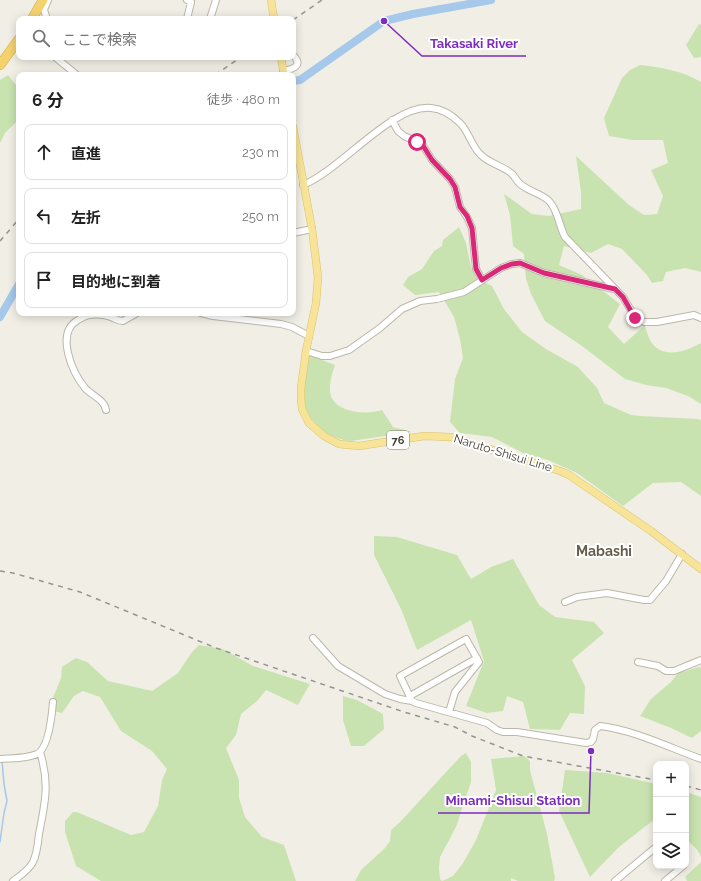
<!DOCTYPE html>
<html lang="ja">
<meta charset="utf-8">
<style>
:root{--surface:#fff;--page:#f6f6f6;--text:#222;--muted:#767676;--line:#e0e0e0}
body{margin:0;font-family:Raleway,"Noto Sans JP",sans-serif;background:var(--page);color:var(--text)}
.controls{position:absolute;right:12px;bottom:12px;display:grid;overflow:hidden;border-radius:8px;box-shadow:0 2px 10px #0003}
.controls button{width:36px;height:36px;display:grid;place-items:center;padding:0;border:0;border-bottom:1px solid var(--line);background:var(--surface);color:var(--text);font:20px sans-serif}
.stop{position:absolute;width:12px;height:12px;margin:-9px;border:3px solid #db2777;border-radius:50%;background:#fff}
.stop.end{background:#db2777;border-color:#fff;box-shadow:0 1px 4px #0008}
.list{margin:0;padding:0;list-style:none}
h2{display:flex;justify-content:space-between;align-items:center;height:52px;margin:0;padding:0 16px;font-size:17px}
h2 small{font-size:13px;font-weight:400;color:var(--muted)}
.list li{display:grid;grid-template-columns:26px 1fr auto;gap:12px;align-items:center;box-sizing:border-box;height:56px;margin:0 8px 8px;padding:0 8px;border:1px solid var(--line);border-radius:8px}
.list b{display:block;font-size:15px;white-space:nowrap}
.list em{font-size:13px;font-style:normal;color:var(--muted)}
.icon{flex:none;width:22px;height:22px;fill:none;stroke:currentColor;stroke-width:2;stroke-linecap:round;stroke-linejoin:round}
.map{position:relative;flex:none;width:701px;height:881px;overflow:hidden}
.search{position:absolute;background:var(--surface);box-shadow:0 2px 10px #0003;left:16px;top:16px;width:280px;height:44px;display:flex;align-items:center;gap:10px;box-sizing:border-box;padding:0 14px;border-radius:8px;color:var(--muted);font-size:15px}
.panel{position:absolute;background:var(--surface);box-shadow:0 2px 10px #0003;left:16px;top:72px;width:280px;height:244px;border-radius:8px}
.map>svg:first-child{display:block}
</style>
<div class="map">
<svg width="701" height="881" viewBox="0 0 701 881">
<rect width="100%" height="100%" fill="#f1efe5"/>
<path fill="#c8e3b0" d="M699,24L701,25V57L694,58L686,45Z
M640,65C660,67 683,71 701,82V272L685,268L666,272L663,281L652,283L647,275L622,249L608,244L591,253L564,246L559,265L582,275L620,304L608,327L624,344L645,325C646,330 648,336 650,340C661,360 685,352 701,343V404L688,396L666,388L646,385L625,379L582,346L545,321L531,294L526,279L524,254L513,246L510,215L504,194L532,214L549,216L581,209V192L576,156L629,205L644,215L657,214L663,196L651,170L668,163L663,140H633L609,136L604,118L622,78L630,70Z
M8,75L19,89V119L5,133L0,143V80Z
M459,227L466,243L471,267L476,278L492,286L504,309L522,332L546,349L578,367L597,388L604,403L631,415L640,416L698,419L701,420V496L681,482L653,483L623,506L577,473L548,460L523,453L492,437L460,433L450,422L455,379L463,358L460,339L454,317L439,292L415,295L403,285L408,277L422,269L434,251L442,246L443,240Z
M307,354L335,365C332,374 328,387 331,396C337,413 367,415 382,410L393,427L412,432L351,441C331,440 307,423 304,401C302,387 306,369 307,354Z
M374,536L397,537L457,555L471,579L491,567L513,559L539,605L555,617L594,622L604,633L572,660L585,686L584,714L570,713L560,730L530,729L523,702L507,696L503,711L487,713L466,706L484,661L471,620L417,650L401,609L374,555Z
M199,645L223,649L253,666L310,684L298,705L266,690L258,700L241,714L236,735L226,748L239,780V798L245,817L262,837L284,845L296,881H101L76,866L65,832V821L73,812H77L131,835L144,832L158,806L162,780L167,769L152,751L121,731L100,697L83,691L74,696L62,713L48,710L61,678L62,667L76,658L87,662L108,681L152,691L178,673L192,652Z
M699,667L701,668V731L692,738L671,728L640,716L651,699L671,682L678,673Z
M343,696L357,700L383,714L384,729L364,746H351L343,720Z
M466,753L471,762V782L456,827L440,857L439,868L440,879L442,881L453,876L463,863L476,840L496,790L491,759L524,756L530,761V770L547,834L555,878L554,881H518L511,878V881H355L361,870L385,848L390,841L391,830L400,822L461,756Z
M565,770L607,773L656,784V818L619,847L590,877L559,811Z
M686,792L701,797V857L698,851L686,838Z
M701,862V881H687L685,877Z"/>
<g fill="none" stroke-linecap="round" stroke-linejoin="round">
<path stroke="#a5c8eb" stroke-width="1.5" d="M0,842L4,813L7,801L4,784L2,761"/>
<path stroke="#a5c8eb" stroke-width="8" d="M293,81L300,80L384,21L413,14L491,0
M0,317L19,284"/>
<defs>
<path id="minor" d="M47,19L44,10L48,0
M187,19L191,2L187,0
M210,19L216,0
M55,57L77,75
M283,71C293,69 304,66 293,55
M392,120L398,131L404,136L422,144L432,160L450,179L455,187L460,207L467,217L472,228L476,269L482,280
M303,185C341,170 392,104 431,108C442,109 453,116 460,123C469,132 471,145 480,154C488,163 501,165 511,173C515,176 517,183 523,186C531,192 542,194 549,201C558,210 559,226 565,237L623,297L635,317L644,322H657L694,315L701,318
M293,233L312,229
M201,313L213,316L281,324L292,327L309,336
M306,351L322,356H330L349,350L380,328L402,309L420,301L437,299L464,292L501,268L512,264L520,263L544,273L614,289
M106,410C104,399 92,396 85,388C72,372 55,333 78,320C82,318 86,315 90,315C97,314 105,315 111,317C116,319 118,321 123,321L137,313
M565,602L577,597L607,593L644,600H650L666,581L682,554
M313,638L338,666L385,694L400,699L412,701L416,703L487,723L497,730L503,732H517L586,743L591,742L593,739L595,730L600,726C634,730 668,747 701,759
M638,662L658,666L666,671H674L701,660
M410,696L477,658
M412,701L400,676L466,639L479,662L455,692L449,712
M0,759C12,758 26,759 37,754C49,748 52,714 53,702
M13,881C20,876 29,870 33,862C37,854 38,843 39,834C45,803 50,784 40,752
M615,881L656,847
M665,881L683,866"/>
<path id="major" d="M271,0L274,19
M281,57L284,75
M293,127L312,229L318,277L316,303L306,351L301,388V399L302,409L309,423L324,436L339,444L359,446L424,436L451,437L560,471L569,475L651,531L701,569"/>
<path id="highway" d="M32,19L43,0
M0,65L19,39"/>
</defs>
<use href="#minor" stroke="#bcb7a9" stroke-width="8"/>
<use href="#major" stroke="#dbc26a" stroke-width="8"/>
<use href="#highway" stroke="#d2a83f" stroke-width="10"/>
<use href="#minor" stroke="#fff" stroke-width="6"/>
<use href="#major" stroke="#f7e499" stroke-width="7"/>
<use href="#highway" stroke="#f4d26e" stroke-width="9"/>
<path stroke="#949494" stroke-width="1.5" stroke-dasharray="5 5" stroke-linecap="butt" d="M293,20L322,0
M215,75L241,57
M0,241L19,219
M0,571L13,573L80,592L216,648L404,712L455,727L472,736L523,756L656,780
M686,786L701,790"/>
</g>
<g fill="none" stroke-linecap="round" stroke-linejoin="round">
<path stroke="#db2777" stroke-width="5" d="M417,142L422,144L432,160L450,179L455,187L460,207L467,216L472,228L476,269L482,280L501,268L512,264L520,263L544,273L615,289L623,297L635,318"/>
</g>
<g text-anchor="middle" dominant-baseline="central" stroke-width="4" stroke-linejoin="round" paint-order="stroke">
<rect fill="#fff" stroke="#7b7972" stroke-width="1" x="387" y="431" width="22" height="18" rx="3"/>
<g font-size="11" font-weight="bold" fill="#433f35">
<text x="398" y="440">76</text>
</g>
<g font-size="12" fill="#433f35" stroke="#fff">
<text transform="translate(503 453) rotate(17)">Naruto-Shisui Line</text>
</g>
<g font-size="14" font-weight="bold" fill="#655e4d" stroke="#fff">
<text x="604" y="551">Mabashi</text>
</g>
</g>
<path fill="none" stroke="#7b2cbf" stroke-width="1.5" d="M384 21L422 56H526M591 751L589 813H438"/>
<g fill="#7b2cbf" stroke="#fff" stroke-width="1.5">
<circle cx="384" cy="21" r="4"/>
<circle cx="591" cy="751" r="4"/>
</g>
<g font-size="13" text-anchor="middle" font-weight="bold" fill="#7b2cbf" stroke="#fff" stroke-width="4" stroke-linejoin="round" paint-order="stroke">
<text x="474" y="48">Takasaki River</text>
<text x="513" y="805">Minami-Shisui Station</text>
</g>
</svg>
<div class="controls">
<button>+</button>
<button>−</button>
<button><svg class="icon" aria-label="layers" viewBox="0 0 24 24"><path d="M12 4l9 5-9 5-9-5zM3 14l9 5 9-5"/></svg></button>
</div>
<div class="stop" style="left:417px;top:142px"></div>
<div class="stop end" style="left:635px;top:318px"></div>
<div class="search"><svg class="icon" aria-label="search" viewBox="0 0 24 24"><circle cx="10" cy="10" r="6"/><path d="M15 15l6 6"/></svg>ここで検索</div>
<section class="panel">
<h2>6 分<small>徒歩 · 480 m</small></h2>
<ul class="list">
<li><svg class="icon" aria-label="ahead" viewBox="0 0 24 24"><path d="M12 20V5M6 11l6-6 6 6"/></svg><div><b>直進</b></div><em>230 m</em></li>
<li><svg class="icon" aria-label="left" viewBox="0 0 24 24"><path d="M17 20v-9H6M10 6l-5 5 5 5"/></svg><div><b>左折</b></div><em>250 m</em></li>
<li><svg class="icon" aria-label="arrive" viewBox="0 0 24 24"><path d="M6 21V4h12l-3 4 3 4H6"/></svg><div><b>目的地に到着</b></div></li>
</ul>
</section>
</div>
